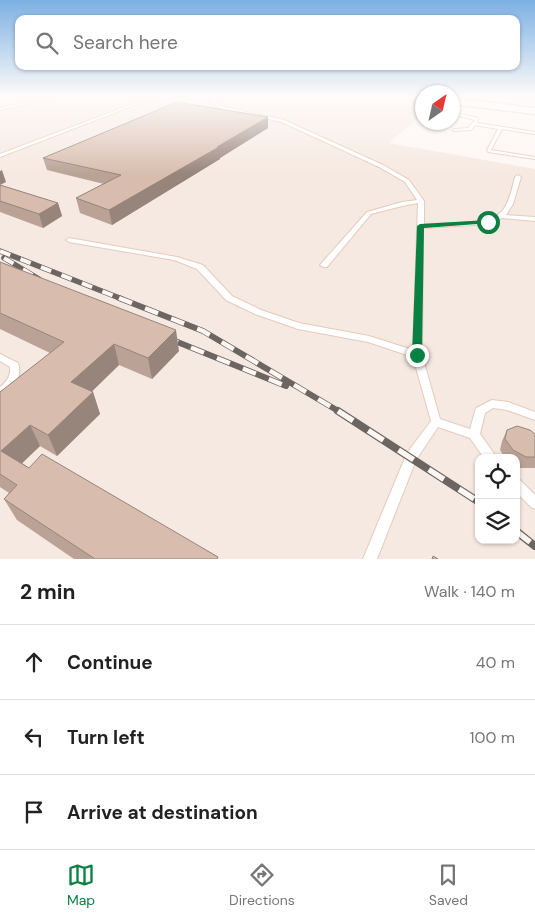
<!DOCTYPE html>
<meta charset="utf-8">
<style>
:root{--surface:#fff;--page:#f2f2f2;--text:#222;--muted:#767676;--line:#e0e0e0;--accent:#0b8043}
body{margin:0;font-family:"DM Sans",sans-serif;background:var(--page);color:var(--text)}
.controls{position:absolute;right:15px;bottom:15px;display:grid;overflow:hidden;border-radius:10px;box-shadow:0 1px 4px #0004}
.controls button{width:45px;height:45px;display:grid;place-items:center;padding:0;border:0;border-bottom:1px solid var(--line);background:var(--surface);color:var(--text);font:25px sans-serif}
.compass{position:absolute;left:415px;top:85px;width:45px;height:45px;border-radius:50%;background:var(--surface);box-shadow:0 1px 4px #0004;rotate:34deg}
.stop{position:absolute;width:15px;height:15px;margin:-11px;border:4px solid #0b8043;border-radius:50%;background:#fff}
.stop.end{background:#0b8043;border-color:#fff;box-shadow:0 1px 5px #0008}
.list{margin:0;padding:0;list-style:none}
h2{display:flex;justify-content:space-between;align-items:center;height:65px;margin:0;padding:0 20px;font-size:21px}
h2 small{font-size:16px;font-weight:400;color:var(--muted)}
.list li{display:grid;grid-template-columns:32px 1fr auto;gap:15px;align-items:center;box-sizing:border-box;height:75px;padding:0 20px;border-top:1px solid var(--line)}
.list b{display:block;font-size:19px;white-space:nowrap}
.list em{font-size:16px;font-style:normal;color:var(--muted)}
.icon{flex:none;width:28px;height:28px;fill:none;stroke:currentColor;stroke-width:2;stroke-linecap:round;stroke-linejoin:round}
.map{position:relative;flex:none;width:535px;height:559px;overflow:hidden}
.search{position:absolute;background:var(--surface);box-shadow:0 1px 4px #0004;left:15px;right:15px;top:15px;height:55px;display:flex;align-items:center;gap:12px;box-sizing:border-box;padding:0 18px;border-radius:10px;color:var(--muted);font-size:19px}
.sheet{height:290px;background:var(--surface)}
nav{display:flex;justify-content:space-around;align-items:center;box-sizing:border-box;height:70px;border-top:1px solid var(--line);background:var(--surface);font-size:14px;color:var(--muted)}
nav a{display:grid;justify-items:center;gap:2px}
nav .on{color:var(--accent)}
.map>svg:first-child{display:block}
</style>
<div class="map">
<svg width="535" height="559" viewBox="0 0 535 559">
<rect width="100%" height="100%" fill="#fdf7f4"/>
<path fill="#f6e9e1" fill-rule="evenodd" d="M0,96H368L422,103V115L389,143L535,169V559H0ZM479,458H516V540H479Z"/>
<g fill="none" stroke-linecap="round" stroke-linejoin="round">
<defs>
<path id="service" d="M56,96H61L0,110V108Z
M154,96H158L0,157V154Z
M209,96H212L217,103L224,107L284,120L383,165L409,180L424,201V224C443,223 491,226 503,210C510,201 512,188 515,177L518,175L521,177L513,204L506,215L535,217V221L502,218L496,221L474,225L423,228L422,355L440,419L470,429L476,408L492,400L508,402L535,412V420L507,410L493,408L485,413L480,434L497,458H484L470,438L438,427L416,460L377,559H363L407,453L431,421L413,357L368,342L298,329L255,314L226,300L197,269L174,260L69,242L66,240L69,238L177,257L203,265L232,296L261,310L299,323L369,336L413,350L418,203L402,206L371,214L327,267H324L320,265L367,212L402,202L417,200L405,182L379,167L282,122L222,109L215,105Z
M452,112L478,118L477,123L535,132V134L502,129L491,150L535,157V159L488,152L487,150L498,129L475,125L471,130L453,131V130L455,129L468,128L475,120L452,114Z
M0,354L18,363C23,376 13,392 0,397V387C7,381 11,376 10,367L0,361Z
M516,479L520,480L535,495V509L531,507L516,492Z"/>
<path id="secondary" d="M405,96H422V100L410,99Z
M452,98L535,108V114L452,104Z"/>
</defs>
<use href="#service" stroke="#e5cbbb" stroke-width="2"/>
<use href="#secondary" stroke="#e5cbbb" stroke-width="3"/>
<use href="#service" fill="#fff" fill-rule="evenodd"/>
<use href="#secondary" fill="#fff" fill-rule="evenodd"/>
<defs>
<path id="rail-far2" d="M0,251L122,299
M4,258L39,279"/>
<path id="rail-far1" d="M119,298L203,331L340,412
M165,337L286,386"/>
<path id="rail" d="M338,411L479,502
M516,531L535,546"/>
</defs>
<use href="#rail-far2" stroke="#6d6561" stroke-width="5.5"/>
<use href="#rail-far1" stroke="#6d6561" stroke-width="6"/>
<use href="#rail" stroke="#6d6561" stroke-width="8"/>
<use href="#rail-far2" stroke="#fdf7f4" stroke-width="4" stroke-dasharray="11" stroke-linecap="butt"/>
<use href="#rail-far1" stroke="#fdf7f4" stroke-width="4.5" stroke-dasharray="14" stroke-linecap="butt"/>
<use href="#rail" stroke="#fdf7f4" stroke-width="5.5" stroke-dasharray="18" stroke-linecap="butt"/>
</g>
<path fill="#baa396" d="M268,128L220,158V159L112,225L80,213L76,198L104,184L47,170L43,158Z
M0,185L58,203L62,216L43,228L0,212Z
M0,262L179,351L152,379L119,365L91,392H93L100,414L57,456L40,446L22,463L29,468L218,559H74L17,520L4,499L9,493L0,487V392L50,353L0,329Z
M507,430L535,434V468H520L516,466V458H505L500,450L502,441Z"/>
<path fill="#97847a" d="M268,117V128L220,158V159L112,225L109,210Z
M2,170L6,182L0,185V171Z
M58,203L62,216L43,228L39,214Z
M176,330L179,351L152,379L148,358Z
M114,344L119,365L79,404L71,382Z
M93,392L100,414L57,456L48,435Z
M30,425L40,446L13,472L1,451Z"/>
<path fill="#d8bdae" stroke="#97847a" d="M177,102L268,117L217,147H219L109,210L76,198L121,175L43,158Z
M0,185L58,203L39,214L0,201Z
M0,262L176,330L148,358L114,344L71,382L93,392L48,435L30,425L1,451L29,468L42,454L218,557L217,559H95L4,499L17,485L0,474V392L64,342L0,313Z
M517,426L530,430L535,434V457H526L513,450L505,439L507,430Z
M433,556L438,559H432Z"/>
<linearGradient id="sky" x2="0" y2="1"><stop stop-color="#7cb0e4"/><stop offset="0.55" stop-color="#fefbfa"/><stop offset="1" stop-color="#fefbfa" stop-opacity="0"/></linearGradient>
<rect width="535" height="174" fill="url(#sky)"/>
<path fill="#0b8043" d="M488,220H491V223L424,228L422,355L421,357H414L412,355L417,226L420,224Z"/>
</svg>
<div class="controls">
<button><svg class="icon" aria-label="locate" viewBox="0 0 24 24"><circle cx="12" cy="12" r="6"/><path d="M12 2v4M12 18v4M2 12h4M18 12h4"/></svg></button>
<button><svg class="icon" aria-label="layers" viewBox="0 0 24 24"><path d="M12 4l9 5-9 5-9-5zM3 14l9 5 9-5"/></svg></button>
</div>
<svg class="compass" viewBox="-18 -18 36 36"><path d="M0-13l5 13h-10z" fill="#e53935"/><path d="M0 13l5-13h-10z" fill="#767676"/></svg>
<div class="stop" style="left:488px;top:222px"></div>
<div class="stop end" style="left:417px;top:355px"></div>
<div class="search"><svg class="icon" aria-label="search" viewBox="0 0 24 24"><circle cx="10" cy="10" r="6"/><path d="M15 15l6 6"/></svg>Search here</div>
</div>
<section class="sheet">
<h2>2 min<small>Walk · 140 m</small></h2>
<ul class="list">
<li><svg class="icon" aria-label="ahead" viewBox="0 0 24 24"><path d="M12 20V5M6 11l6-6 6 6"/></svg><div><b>Continue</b></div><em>40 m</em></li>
<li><svg class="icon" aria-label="left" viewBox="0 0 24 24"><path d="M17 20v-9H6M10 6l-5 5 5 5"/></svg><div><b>Turn left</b></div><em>100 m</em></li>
<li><svg class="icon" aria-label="arrive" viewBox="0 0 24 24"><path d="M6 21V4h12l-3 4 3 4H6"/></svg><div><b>Arrive at destination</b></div></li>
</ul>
</section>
<nav>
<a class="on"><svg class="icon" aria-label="map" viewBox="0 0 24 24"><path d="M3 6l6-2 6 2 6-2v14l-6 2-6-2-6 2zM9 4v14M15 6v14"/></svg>Map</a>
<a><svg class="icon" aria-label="directions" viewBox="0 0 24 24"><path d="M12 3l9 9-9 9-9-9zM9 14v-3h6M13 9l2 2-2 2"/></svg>Directions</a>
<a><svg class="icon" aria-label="saved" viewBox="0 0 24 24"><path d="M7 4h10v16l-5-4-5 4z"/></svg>Saved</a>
</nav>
